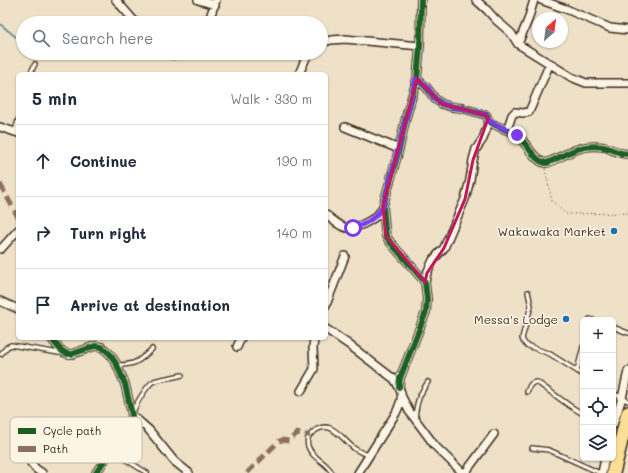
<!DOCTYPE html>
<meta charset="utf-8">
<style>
:root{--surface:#fff;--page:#f2f2f3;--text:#1f2937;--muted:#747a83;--line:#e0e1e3}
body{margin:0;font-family:Mali,sans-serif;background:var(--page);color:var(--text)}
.controls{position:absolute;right:12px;bottom:12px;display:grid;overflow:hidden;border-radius:6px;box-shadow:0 1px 3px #0004}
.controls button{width:36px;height:36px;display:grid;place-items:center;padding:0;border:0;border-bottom:1px solid var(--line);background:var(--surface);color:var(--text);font:20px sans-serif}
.compass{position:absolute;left:532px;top:12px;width:36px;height:36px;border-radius:50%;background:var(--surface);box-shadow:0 1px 3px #0004;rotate:28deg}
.stop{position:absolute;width:12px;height:12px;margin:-9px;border:3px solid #7c3aed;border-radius:50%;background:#fff}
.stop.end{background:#7c3aed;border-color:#fff;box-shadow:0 1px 4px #0008}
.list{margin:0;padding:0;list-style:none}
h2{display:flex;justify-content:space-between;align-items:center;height:52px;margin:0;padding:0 16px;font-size:17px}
h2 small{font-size:13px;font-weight:400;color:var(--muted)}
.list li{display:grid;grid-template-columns:26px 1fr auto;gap:12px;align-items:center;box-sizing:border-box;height:72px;padding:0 16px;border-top:1px solid var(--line)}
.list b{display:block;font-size:15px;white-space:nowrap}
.list em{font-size:13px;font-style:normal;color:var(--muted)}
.icon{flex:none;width:22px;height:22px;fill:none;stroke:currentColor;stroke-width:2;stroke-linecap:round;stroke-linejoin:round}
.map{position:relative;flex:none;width:628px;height:473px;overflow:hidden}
.search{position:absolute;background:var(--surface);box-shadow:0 1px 3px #0004;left:16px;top:16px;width:312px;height:44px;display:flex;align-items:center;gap:10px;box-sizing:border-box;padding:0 14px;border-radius:22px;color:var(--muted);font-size:15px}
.panel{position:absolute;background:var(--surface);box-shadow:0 1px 3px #0004;left:16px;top:72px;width:312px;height:268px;border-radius:6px}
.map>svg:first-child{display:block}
</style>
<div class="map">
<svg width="628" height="473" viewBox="0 0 628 473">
<rect width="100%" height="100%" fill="#eee1c8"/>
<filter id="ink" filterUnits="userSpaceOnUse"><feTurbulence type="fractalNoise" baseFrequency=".025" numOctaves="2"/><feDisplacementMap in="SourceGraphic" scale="8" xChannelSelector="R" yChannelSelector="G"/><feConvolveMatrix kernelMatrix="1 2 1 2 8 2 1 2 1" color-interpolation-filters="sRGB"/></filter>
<g filter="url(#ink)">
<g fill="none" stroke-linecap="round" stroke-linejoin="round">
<path stroke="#6b9495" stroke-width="2" d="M0,24L16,37"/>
<defs>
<path id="lane" d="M30,74L35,64
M15,132L18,120
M528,292L531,306L522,338L523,341L526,345L550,354L577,371
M590,320V319L593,320
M613,327L628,333
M583,347L577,371L583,375
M1,354L7,347L11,345L59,353H63
M117,365C136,365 139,361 152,349
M527,392C529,387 530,382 537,382L570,406L583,414
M613,393L628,401
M133,413C135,405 147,385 154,381C159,379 175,377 182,375
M415,417C417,401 419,395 428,382
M532,448L549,450L600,473
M111,451L117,454L147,473
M332,473C326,461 312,459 308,446C307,442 307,438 310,435C330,415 340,438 355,449C360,452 364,454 369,455"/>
<path id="street" d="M116,0L136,23
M198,0L215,5
M476,0L486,9L496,20L511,33L518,44L571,77L586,83H628
M541,0L566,9L610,28L628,30
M208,23L216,0
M321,43L331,40L345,39L420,46
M518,44L528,20L534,0
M170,53L173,55L178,53
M299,74L308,53
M417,79L427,88L435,99L442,104L452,107L462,108L486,115C487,117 488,119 489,121C492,125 511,131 517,135C527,143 535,163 547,163C559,158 573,149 585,147C591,146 598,146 604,147C612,149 619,154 628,154
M0,127L18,133
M345,127L399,149
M507,130L512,115L515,112L523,113L529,112L550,63
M326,215C332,219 338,225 344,227C354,231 374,220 380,212C381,210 382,208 383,206
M1,249L18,230
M425,282L427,273L433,260L444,248L465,199L470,180L473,160L476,149L483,139L489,121
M0,301L18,309
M326,305L345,256
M326,329L348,344L394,379C404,393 403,398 396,413L358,473
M51,338C57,345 62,355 72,354L95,346L102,347L110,354L117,365L125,384L132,415L131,420L96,473
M237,347L241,338
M399,387L400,378L426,312L427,299L425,282L390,242L386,236L385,229L383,206L399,149L406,117L417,79L420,46L421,0
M301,391L314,369L313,348L314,338
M402,397L409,411L430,439L435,446L463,473
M132,415L149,430L174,461L189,473
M613,425L622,398L628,371
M31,463L36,469L42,473
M465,473L494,434
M602,473L605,458"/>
<path id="highway" d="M613,473L628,413"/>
</defs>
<use href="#lane" stroke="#3b2a1e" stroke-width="6"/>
<use href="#street" stroke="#3b2a1e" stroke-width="10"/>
<use href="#highway" stroke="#3b2a1e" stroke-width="16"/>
<path stroke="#3b2a1e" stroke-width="1" stroke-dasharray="1 3" stroke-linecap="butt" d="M545,169L552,201L566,214L628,213"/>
<use href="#lane" stroke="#fcf5e5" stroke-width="3.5"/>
<use href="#street" stroke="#fcf5e5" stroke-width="7"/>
<use href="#highway" stroke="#fbdf96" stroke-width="13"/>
<path stroke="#8d6e63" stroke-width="5" stroke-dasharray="10 5" stroke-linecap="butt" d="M0,184L18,217
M247,473L279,441L282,440L289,441L297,433L302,435H310"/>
<defs>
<path id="cycleway" d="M417,79L427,88L435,99L442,104L452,107L462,108L486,115C487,117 488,119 489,121C492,125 511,131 517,135C527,143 535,163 547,163C559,158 573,149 585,147C591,146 598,146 604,147C612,149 619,154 628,154
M51,338C57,345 62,355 72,354L95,346L102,347L110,354L117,365L125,384L132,415L131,420L96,473
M399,387L400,378L426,312L427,299L425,282L390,242L386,236L385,229L383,206L399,149L406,117L417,79L420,46L421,0"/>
</defs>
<use href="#cycleway" stroke="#fcf5e5" stroke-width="8"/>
<use href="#cycleway" stroke="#1b5e20" stroke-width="6"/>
</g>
</g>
<g fill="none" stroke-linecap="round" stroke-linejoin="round" filter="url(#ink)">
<path stroke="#7c3aed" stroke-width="5" d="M353,228C365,225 377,217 383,206C395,164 405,121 416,79L421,82L428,88L435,99L442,104L452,107L462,108L486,115L489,121L517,135"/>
</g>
<path fill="none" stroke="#c2185b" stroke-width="3" stroke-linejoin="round" d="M417,79L442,104L486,115L488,119L473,160L465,199L444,248L427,273L425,282L386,236L383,206Z"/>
<g fill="#1f6fb2" stroke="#fcf5e5" stroke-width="1.5">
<circle cx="614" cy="231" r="4"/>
<circle cx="566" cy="319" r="4"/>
</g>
<g text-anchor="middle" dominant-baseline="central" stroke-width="3" stroke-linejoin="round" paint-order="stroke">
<g font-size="12" fill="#3b2a1e" stroke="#fcf5e5" text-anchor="end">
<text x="606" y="231">Wakawaka Market</text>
<text x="558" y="319">Messa's Lodge</text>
</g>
</g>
<rect x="10" y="417" width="132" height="46" rx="6" fill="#fcf5e5" stroke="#c2b8a9" stroke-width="1"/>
<rect x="18" y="428" width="18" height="6" fill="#1b5e20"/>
<rect x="18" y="446" width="18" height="6" fill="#8d6e63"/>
<g font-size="11" fill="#3b2a1e">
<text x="43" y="435">Cycle path</text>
<text x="43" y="453">Path</text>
</g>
</svg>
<div class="controls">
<button>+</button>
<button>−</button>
<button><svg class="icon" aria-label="locate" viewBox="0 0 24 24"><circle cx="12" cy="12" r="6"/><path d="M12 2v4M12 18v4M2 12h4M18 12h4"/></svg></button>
<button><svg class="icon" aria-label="layers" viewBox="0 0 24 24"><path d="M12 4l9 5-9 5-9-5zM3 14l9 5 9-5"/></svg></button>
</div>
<svg class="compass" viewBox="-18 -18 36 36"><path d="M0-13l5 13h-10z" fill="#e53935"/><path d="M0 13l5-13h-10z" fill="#747a83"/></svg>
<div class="stop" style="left:353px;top:228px"></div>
<div class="stop end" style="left:517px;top:135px"></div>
<div class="search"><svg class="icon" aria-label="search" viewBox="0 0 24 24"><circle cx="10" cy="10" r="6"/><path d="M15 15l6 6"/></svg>Search here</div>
<section class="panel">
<h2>5 min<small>Walk · 330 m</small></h2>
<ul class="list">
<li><svg class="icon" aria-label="ahead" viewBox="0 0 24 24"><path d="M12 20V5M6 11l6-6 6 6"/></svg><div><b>Continue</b></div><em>190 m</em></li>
<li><svg class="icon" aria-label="right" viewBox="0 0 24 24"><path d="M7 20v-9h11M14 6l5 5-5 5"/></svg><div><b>Turn right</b></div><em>140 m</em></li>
<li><svg class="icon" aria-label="arrive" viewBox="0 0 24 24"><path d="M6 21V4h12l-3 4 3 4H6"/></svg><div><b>Arrive at destination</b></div></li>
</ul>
</section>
</div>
